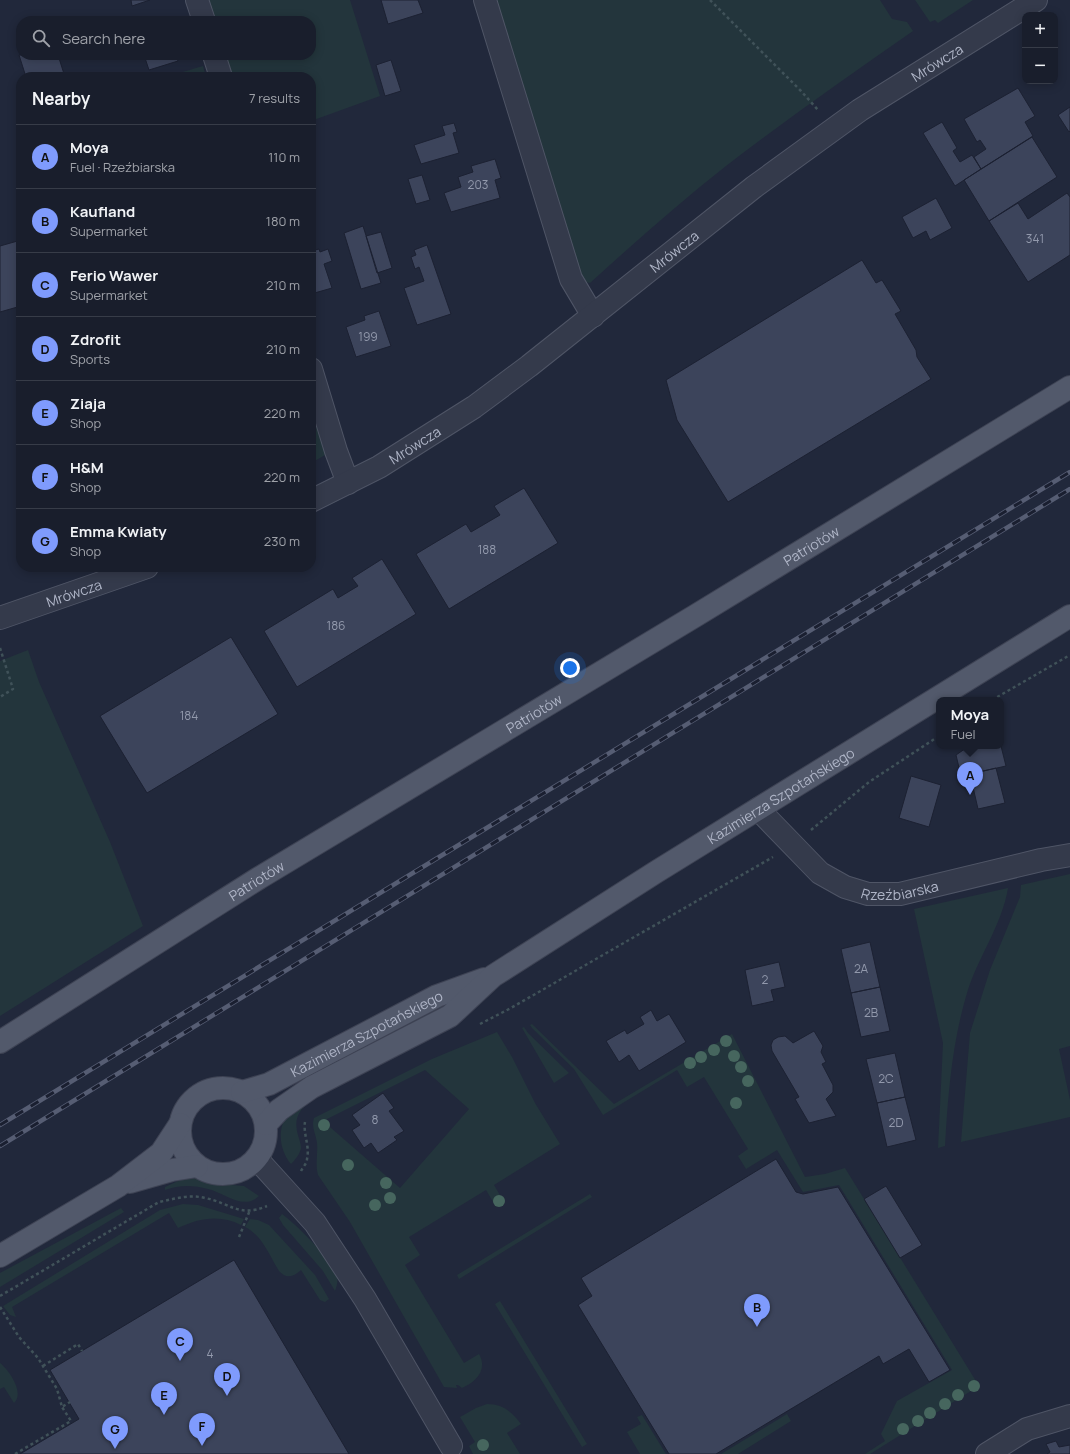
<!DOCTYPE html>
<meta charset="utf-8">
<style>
:root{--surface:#191e2c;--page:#262b38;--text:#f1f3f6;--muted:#9fa2a9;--line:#373c48;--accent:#7f9bfd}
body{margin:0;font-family:Manrope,sans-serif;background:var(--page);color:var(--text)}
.controls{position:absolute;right:12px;top:12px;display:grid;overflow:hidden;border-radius:8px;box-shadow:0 2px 10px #0003}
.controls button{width:36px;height:36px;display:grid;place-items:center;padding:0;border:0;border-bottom:1px solid var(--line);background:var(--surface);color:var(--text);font:20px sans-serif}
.you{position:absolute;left:570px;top:668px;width:14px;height:14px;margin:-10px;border:3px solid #fff;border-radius:50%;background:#1a73e8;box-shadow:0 0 0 6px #1a73e833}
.badge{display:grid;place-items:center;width:26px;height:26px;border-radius:50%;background:var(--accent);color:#111;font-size:13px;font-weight:700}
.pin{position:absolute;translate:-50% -33px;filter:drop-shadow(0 1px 2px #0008)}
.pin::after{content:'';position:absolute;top:21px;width:14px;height:12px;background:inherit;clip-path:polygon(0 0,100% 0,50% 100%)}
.popup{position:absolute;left:936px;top:697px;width:68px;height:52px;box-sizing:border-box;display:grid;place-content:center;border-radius:8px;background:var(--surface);filter:drop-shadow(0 1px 3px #0005);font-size:13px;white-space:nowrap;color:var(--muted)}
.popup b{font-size:15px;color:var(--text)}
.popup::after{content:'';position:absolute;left:50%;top:100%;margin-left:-8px;border:8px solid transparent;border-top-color:var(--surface)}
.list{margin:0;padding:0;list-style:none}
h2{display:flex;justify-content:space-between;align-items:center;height:52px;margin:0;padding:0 16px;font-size:17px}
h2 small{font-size:13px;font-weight:400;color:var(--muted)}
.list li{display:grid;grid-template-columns:26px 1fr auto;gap:12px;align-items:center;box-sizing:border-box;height:64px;padding:0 16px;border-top:1px solid var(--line)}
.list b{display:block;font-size:15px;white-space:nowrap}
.list p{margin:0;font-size:13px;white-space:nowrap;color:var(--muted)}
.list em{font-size:13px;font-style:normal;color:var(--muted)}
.icon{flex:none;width:22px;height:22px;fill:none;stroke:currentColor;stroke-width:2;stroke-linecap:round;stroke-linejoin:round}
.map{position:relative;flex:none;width:1070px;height:1454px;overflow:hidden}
.search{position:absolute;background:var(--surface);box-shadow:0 2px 10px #0003;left:16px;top:16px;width:300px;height:44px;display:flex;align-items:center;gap:10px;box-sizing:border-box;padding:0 14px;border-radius:16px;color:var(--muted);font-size:15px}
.panel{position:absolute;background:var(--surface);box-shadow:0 2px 10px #0003;left:16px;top:72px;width:300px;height:500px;border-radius:16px}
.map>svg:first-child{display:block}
</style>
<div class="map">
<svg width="1070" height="1454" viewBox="0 0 1070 1454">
<rect width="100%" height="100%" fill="#21283b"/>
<path fill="#23353c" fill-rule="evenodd" d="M206,0H350L380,96L311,121V77H229L222,55H311V21H212Z
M496,0H880L892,19L907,22L913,31C850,75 787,119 726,166C679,203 634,243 590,283L582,281Z
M915,0H973L938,23L935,20L930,22Z
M203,66L206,77H166Z
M311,405L327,454L311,463Z
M28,650L39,682L110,842L143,926L0,1016V661Z
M1070,874V1046L1059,1049L1070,1100V1117L961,1142L970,1033L990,970L1020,897L1021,885Z
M1008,888C1002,925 978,957 967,993C952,1043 948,1094 945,1146L938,1148L943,1043L914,909Z
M532,1024L614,1104L732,1034L805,1177L825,1174L845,1168L979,1386L870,1454H865L885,1441L881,1434L897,1401L952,1370L839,1185L803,1192L777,1150L746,1169L738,1156L748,1149L704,1077L687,1087L677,1070L603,1115L574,1069L532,1028L530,1025Z
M524,1027L528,1033L569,1073L554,1083L522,1028Z
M497,1032L512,1057L535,1103L560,1144L494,1185L504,1202L496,1207L486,1190L409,1237L420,1255L405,1265L464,1363L479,1354C488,1370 476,1382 462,1388L458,1385H456L457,1388L444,1387L350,1222L318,1175C315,1164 318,1154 317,1143C316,1134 311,1127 314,1118L432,1059ZM425,1070L469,1109L400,1188L323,1121Z
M308,1099L310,1102C297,1111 294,1121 298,1135C299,1139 301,1144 301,1148C300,1154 295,1160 291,1164C280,1151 276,1129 288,1115C293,1109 302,1104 308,1099Z
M193,1178L219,1184L244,1186L259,1196C243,1211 225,1193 208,1189C193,1185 179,1185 165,1190V1187C174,1183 182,1178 193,1178Z
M590,1194L592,1197L459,1279L457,1275Z
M183,1204L198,1205L244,1219L241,1225C220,1214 199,1218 178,1228L169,1213L12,1307L16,1317L10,1315L3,1306L160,1210Z
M121,1208L124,1212L0,1287V1273Z
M282,1214C296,1224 332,1260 337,1275C338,1281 337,1286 335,1291L323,1271L283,1225L279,1218Z
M250,1219L258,1220L269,1225L315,1275L329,1299L325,1302L320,1300L301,1270C294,1277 286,1279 279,1271C270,1257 262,1235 245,1227Z
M500,1301L587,1444L582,1447L495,1304Z
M0,1363C9,1370 25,1393 14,1403L4,1387L0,1389Z
M487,1404C503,1404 512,1412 521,1424L507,1433L520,1454H473L469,1446L475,1442L460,1417L476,1408Z
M787,1414L791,1421L738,1454H721Z
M642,1415L666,1454H640L627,1432L641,1424L637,1417Z"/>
<path fill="#3c445b" stroke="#1c2132" d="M131,0H150L132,6Z
M381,0H418L423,13L388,24Z
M19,55H58L65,77H26Z
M144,55H176L178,61L149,70Z
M391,60L401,91L385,96L376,65Z
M1018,88L1035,116L1025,122L1033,136L981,169L974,157L986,149L980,140L977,142L964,119Z
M1070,107V131L1069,132L1058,115Z
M942,122L957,148L953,151L960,162L972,155L981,169L955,186L923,133Z
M454,123L457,132L453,133L459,153L421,164L414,145L445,135L442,126Z
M1032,137L1057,177L989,221L964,180Z
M495,159L501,178L495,180L500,198L451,212L444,193L461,187L458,177L473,172L471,166Z
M422,175L430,200L416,204L408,179Z
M1067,193L1070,197V255L1028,282L989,221L1018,203L1028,219Z
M936,198L952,228L930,240L926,231L913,238L902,217Z
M363,226L381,283L361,289L344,233Z
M381,232L392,268L377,273L366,236Z
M21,240V306L0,312V246Z
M427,245L451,314L417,325L404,288L424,281L419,267L415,269L411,257L416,255L414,250Z
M319,249L320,252L328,249L332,261L324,264L332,288L311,294V251Z
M862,260L876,283L882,280L901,311L895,314L916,350L917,357L931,379L728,502L677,420L666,380Z
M379,311L391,346L356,357L346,327L365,320L364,316Z
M524,488L558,543L449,609L416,554L466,524L471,532L500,515L494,506Z
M382,559L416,614L297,687L264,631L333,589L338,598L358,586L352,578Z
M231,637L278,714L147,793L100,716Z
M969,746H1001L1006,766L961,776L956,755Z
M996,768L1005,803L978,809L970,774Z
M911,776L941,785L929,827L899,818Z
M870,942L880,987L851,993L841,949Z
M779,962L785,987L771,990L774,1001L752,1006L745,970Z
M880,987L890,1031L861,1037L851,993Z
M651,1010L657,1021L669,1014L686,1042L639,1071L629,1055L619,1062L606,1041L625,1030L627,1034L644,1024L640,1017Z
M814,1031L823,1046L821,1052L826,1062L822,1064L833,1085V1092L826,1099L836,1116L809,1123L795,1099L799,1097L772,1051L771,1045L773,1040L778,1037L785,1036L793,1043Z
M895,1053L905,1097L877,1103L866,1059Z
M383,1093L394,1108L389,1111L404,1131L394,1137L397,1140L378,1153L371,1143L364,1148L352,1130L360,1125L352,1115Z
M905,1097L916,1140L887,1147L877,1103Z
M776,1159L796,1192L803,1194L838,1187L950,1370L929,1382L909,1349L883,1364L879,1356L716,1454H669L578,1305L592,1296L581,1278Z
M886,1186L922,1245L900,1258L864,1199Z
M234,1260L349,1454H20L79,1419L50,1370Z
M1056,1441L1059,1447L1070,1445V1454H1047L1050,1452L1046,1444Z"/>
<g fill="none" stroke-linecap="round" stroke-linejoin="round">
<defs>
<g id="minor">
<path d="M197,0L204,21"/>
<path d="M485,0L571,279L593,316"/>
<path d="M214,55L221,77"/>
<path d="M311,369L336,451L348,483"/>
<path id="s1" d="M311,501L379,467L474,407L529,366L754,187L860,110L1036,0"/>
<path id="s2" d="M0,618L147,567"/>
<path id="s3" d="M758,809L820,873L845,887L868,894H900L1041,860L1070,855"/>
<path d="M257,1159L315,1223L365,1299L451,1446"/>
<path d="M987,1454L1027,1429L1070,1416"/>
</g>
<g id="major">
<path id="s4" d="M0,1042L259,878L695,616L1070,387"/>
<circle cx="223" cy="1131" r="43"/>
<path id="s5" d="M242,1092L269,1084L437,996L484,979"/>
<path id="s6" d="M266,1124L279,1110L312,1087L450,1016L493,976L656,872L1070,616"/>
<path d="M130,1182L172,1170L197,1166"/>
<path d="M0,1256L118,1186L161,1153L180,1124"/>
</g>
</defs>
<use href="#minor" stroke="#4f5566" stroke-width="24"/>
<use href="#major" stroke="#3e4354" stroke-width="24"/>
<path stroke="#405259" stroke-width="2.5" stroke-dasharray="3 3" stroke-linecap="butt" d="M710,0L801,91L818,110
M0,648L13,689L0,697
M992,700L1070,655
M811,830L869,782L939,736
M480,1024L511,1008L773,857
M301,1171C303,1167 307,1163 307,1159C310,1146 303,1134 305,1122
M239,1237L250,1210
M0,1296L159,1202C174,1199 189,1194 205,1198C230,1203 239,1218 267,1206
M0,1307L19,1337L38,1358L57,1389L62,1407L70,1402
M43,1366L78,1344L82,1351
M15,1454L71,1421L62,1407"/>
<use href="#minor" stroke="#343a4b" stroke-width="22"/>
<use href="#major" stroke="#52596b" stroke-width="22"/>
<defs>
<path id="rail" d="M0,1125L1070,472
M0,1146L1070,489"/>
</defs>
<use href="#rail" stroke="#565d73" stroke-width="4.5"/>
<use href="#rail" stroke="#1a1f30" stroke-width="3" stroke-dasharray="9" stroke-linecap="butt"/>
</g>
<g fill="#46665e">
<circle cx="726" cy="1041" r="6"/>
<circle cx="714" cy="1050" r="6"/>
<circle cx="734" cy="1056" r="6"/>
<circle cx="701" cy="1057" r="6"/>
<circle cx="690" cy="1063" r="6"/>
<circle cx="741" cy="1067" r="6"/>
<circle cx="748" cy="1081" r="6"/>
<circle cx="736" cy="1103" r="6"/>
<circle cx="324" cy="1125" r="6"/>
<circle cx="348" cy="1165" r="6"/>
<circle cx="386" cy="1183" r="6"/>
<circle cx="390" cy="1198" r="6"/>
<circle cx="499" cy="1201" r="6"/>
<circle cx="375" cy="1205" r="6"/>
<circle cx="974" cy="1386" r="6"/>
<circle cx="958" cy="1395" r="6"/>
<circle cx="945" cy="1404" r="6"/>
<circle cx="930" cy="1413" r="6"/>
<circle cx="918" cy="1421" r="6"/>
<circle cx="903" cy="1429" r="6"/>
<circle cx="483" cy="1445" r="6"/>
</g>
<g text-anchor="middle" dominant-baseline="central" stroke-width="3.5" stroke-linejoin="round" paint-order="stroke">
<g font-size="12" fill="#9299ac">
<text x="478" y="184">203</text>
<text x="1035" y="238">341</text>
<text x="368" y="336">199</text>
<text x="487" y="549">188</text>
<text x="336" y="625">186</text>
<text x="189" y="715">184</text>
<text x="861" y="968">2A</text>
<text x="765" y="979">2</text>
<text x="871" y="1012">2B</text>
<text x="886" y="1078">2C</text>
<text x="375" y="1119">8</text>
<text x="896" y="1122">2D</text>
<text x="210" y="1353">4</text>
</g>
<g font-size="14" fill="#afb5c7" stroke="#1a1f30">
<text stroke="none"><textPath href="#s1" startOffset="766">Mrówcza</textPath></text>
<text stroke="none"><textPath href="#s1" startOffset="442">Mrówcza</textPath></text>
<text stroke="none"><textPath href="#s1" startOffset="118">Mrówcza</textPath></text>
<text stroke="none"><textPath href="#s4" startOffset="951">Patriotów</textPath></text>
<text stroke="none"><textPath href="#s2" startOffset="78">Mrówcza</textPath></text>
<text stroke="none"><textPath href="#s4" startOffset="627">Patriotów</textPath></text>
<text stroke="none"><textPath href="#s6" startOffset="613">Kazimierza Szpotańskiego</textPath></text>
<text stroke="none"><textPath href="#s4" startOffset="303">Patriotów</textPath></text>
<text stroke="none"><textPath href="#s3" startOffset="174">Rzeźbiarska</textPath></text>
<text stroke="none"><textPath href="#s5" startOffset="138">Kazimierza Szpotańskiego</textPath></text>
</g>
</g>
</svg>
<div class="controls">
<button>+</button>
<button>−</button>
</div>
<div class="you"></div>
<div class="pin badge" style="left:970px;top:795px">A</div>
<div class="popup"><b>Moya</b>Fuel</div>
<div class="pin badge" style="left:757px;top:1327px">B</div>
<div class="pin badge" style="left:180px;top:1361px">C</div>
<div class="pin badge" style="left:227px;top:1396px">D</div>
<div class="pin badge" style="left:164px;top:1415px">E</div>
<div class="pin badge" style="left:202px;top:1446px">F</div>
<div class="pin badge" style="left:115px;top:1449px">G</div>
<div class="search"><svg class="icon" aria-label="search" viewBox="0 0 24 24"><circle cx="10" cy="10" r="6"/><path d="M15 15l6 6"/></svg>Search here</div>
<section class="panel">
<h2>Nearby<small>7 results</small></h2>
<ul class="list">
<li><span class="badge">A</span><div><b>Moya</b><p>Fuel · Rzeźbiarska</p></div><em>110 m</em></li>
<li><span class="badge">B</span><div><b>Kaufland</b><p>Supermarket</p></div><em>180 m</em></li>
<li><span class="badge">C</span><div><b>Ferio Wawer</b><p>Supermarket</p></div><em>210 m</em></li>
<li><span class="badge">D</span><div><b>Zdrofit</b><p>Sports</p></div><em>210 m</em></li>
<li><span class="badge">E</span><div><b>Ziaja</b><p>Shop</p></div><em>220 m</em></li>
<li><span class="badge">F</span><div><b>H&amp;M</b><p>Shop</p></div><em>220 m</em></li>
<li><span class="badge">G</span><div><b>Emma Kwiaty</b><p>Shop</p></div><em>230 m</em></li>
</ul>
</section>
</div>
